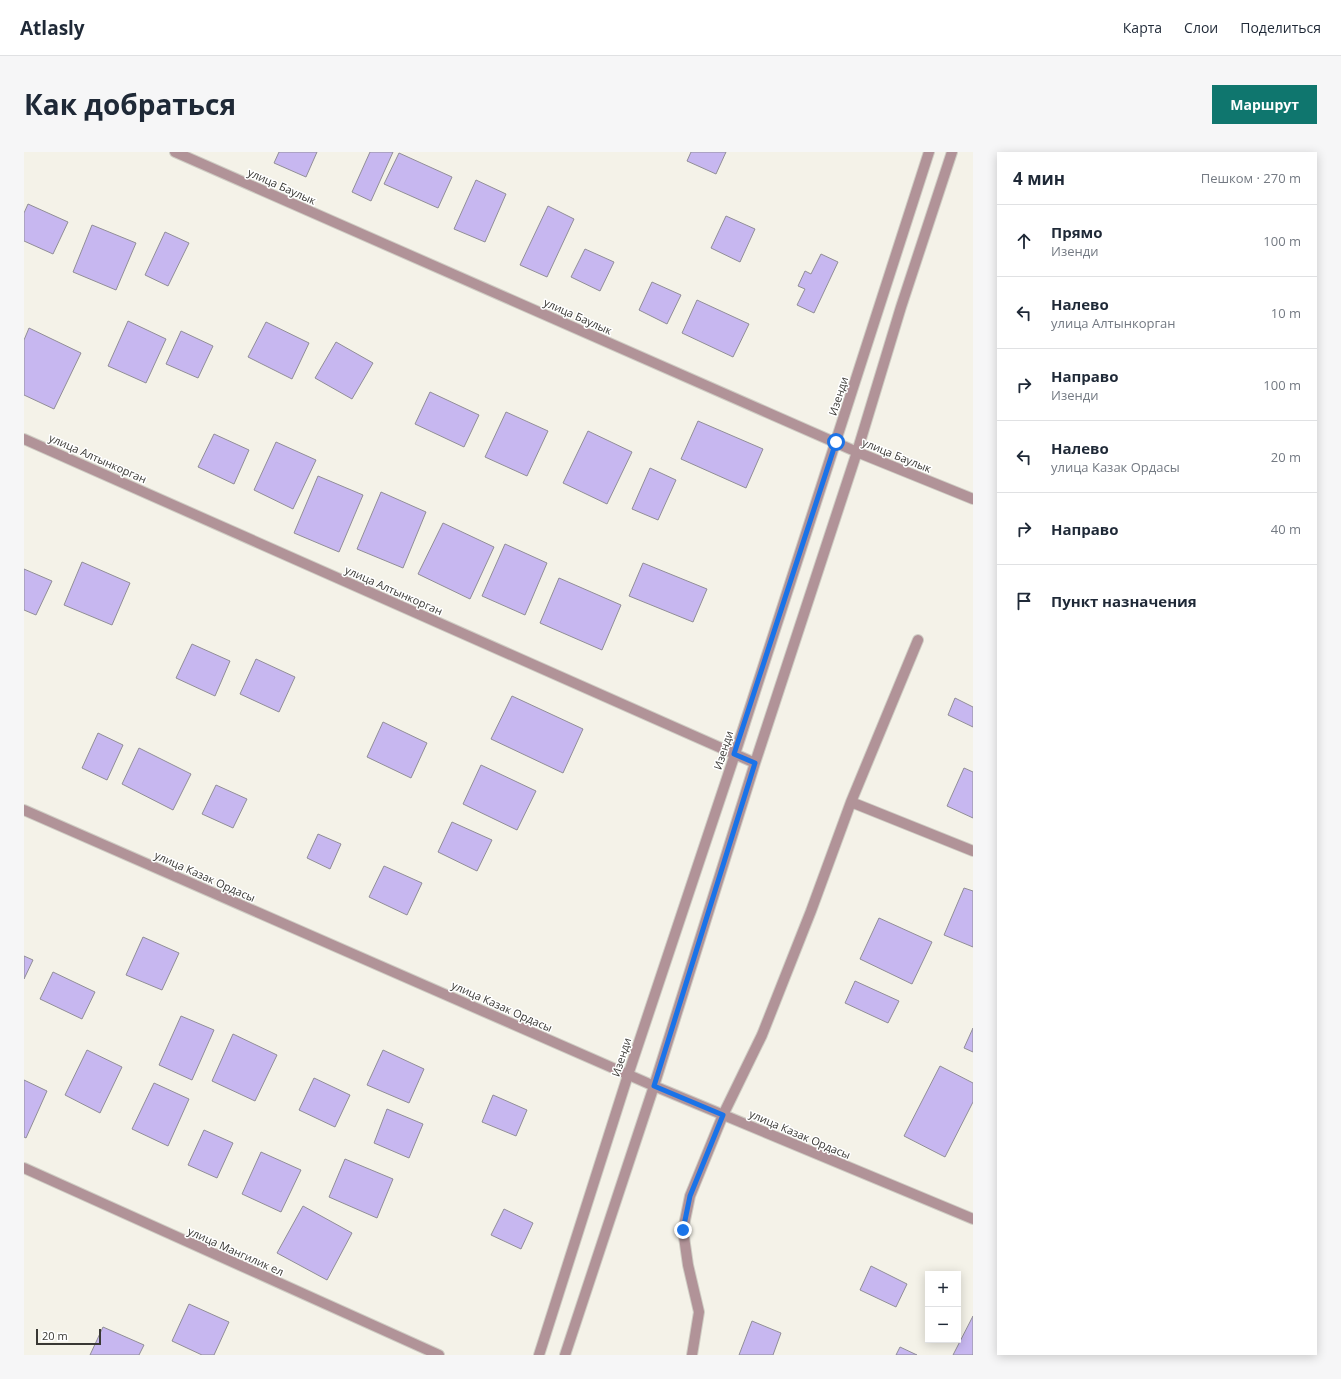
<!DOCTYPE html>
<html lang="ru">
<meta charset="utf-8">
<style>
:root{--surface:#fff;--page:#f6f6f7;--text:#1f2937;--muted:#747a83;--line:#e0e1e3;--accent:#0f766e}
body{margin:0;font-family:"Open Sans",sans-serif;background:var(--page);color:var(--text)}
.controls{position:absolute;right:12px;bottom:12px;display:grid;overflow:hidden;border-radius:0px;box-shadow:0 2px 10px #0003}
.controls button{width:36px;height:36px;display:grid;place-items:center;padding:0;border:0;border-bottom:1px solid var(--line);background:var(--surface);color:var(--text);font:20px sans-serif}
.scale{position:absolute;left:12px;bottom:10px;width:65px;box-sizing:border-box;padding-left:4px;border:2px solid #393834;border-top:0;font-size:11px;line-height:14px;white-space:nowrap;color:#393834;-webkit-text-stroke:3px #fff;paint-order:stroke}
.stop{position:absolute;width:12px;height:12px;margin:-9px;border:3px solid #1a73e8;border-radius:50%;background:#fff}
.stop.end{background:#1a73e8;border-color:#fff;box-shadow:0 1px 4px #0008}
.list{margin:0;padding:0;list-style:none}
h2{display:flex;justify-content:space-between;align-items:center;height:52px;margin:0;padding:0 16px;font-size:17px}
h2 small{font-size:13px;font-weight:400;color:var(--muted)}
.list li{display:grid;grid-template-columns:26px 1fr auto;gap:12px;align-items:center;box-sizing:border-box;height:72px;padding:0 16px;border-top:1px solid var(--line)}
.list b{display:block;font-size:15px;white-space:nowrap}
.list p{margin:0;font-size:13px;white-space:nowrap;color:var(--muted)}
.list em{font-size:13px;font-style:normal;color:var(--muted)}
.icon{flex:none;width:22px;height:22px;fill:none;stroke:currentColor;stroke-width:2;stroke-linecap:round;stroke-linejoin:round}
.map{position:relative;flex:none;width:949px;height:1203px;overflow:hidden;border-radius:0px}
header{display:flex;align-items:center;gap:24px;box-sizing:border-box;height:56px;padding:0 20px;background:var(--surface);border-bottom:1px solid var(--line)}
header strong{font-size:19px}
nav{display:flex;gap:22px;margin-inline-start:auto;font-size:14px}
.intro{display:flex;align-items:center;justify-content:space-between;box-sizing:border-box;height:96px;padding:0 24px}
h1{margin:0;font-size:28px}
.button{padding:10px 18px;border-radius:0px;background:var(--accent);color:#fff;font-size:14px;font-weight:700}
main{display:flex;gap:24px;padding:0 24px}
aside{flex:1;background:var(--surface);border-radius:0px;box-shadow:0 2px 10px #0003}
.map>svg:first-child{display:block}
</style>
<header>
<strong>Atlasly</strong>
<nav><a>Карта</a><a>Слои</a><a>Поделиться</a></nav>
</header>
<div class="intro"><h1>Как добраться</h1><a class="button">Маршрут</a></div>
<main>
<div class="map">
<svg width="949" height="1203" viewBox="0 0 949 1203">
<rect width="100%" height="100%" fill="#f4f2e8"/>
<path fill="#c7b7f0" stroke="#918e97" d="M255,0H293L282,25L250,11Z
M346,0H369L347,49L328,40Z
M667,0H702L692,22L663,9Z
M375,1L428,25L414,56L360,32Z
M452,28L482,42L461,90L430,77Z
M4,52L44,70L29,102L0,89V61Z
M524,54L550,67L523,125L496,113Z
M702,64L731,77L716,110L687,96Z
M68,73L112,91L92,138L49,120Z
M141,80L165,91L144,134L121,123Z
M561,97L590,110L576,139L547,125Z
M797,102L814,110L790,161L773,153L781,137L774,134L781,119L787,122Z
M628,130L657,143L643,172L615,158Z
M673,148L725,172L709,205L658,181Z
M104,169L142,187L122,231L84,214Z
M242,170L285,191L268,227L224,205Z
M5,176L57,201L30,257L0,243V188Z
M157,179L189,194L174,226L142,212Z
M312,190L349,211L328,247L291,226Z
M406,240L455,263L440,295L391,272Z
M482,260L524,279L503,324L461,305Z
M674,269L739,297L722,336L657,307Z
M564,279L608,300L583,352L539,331Z
M190,282L225,298L210,332L174,315Z
M252,290L292,308L269,357L230,338Z
M626,316L652,328L634,368L608,357Z
M294,324L339,343L315,400L270,381Z
M357,340L402,360L379,416L333,397Z
M419,371L470,395L446,447L394,422Z
M481,392L523,411L501,463L458,444Z
M58,410L106,431L88,473L40,453Z
M619,411L683,437L669,470L605,444Z
M0,417L28,429L12,463L0,458Z
M535,426L597,453L578,498L516,471Z
M168,492L206,509L191,544L152,526Z
M232,507L271,525L255,560L216,542Z
M488,544L559,577L539,621L467,587Z
M931,546L949,555V575L924,563Z
M359,570L403,591L387,626L343,605Z
M74,581L99,593L83,628L58,616Z
M115,596L167,622L149,658L98,632Z
M457,613L512,639L493,678L439,652Z
M940,616L949,620V666L923,654Z
M192,633L223,647L209,676L178,662Z
M428,670L468,688L453,719L414,700Z
M294,682L317,692L306,717L283,706Z
M360,714L398,731L383,763L345,745Z
M940,736L949,739V795L920,783Z
M855,766L908,790L888,832L836,807Z
M119,785L155,801L138,838L102,823Z
M0,804L9,808L0,827Z
M29,820L71,840L58,867L16,847Z
M831,829L875,849L864,871L821,851Z
M157,864L190,878L168,928L135,913Z
M949,876V900L940,896Z
M209,882L253,903L231,949L188,929Z
M63,898L98,915L76,961L41,943Z
M359,898L400,917L385,951L343,933Z
M916,914L949,931V950L921,1005L880,984Z
M290,926L326,943L311,975L275,958Z
M0,928L23,939L2,986L0,985Z
M130,931L165,947L144,994L108,977Z
M469,943L503,958L492,984L458,970Z
M363,957L399,972L385,1006L350,991Z
M180,978L209,991L193,1026L164,1013Z
M237,1000L277,1018L257,1060L218,1042Z
M321,1007L369,1027L353,1066L305,1045Z
M279,1054L328,1081L303,1128L253,1101Z
M480,1057L509,1071L497,1097L467,1083Z
M847,1114L883,1132L872,1155L836,1138Z
M165,1152L205,1170L190,1203H178L148,1189Z
M949,1164V1203H929Z
M728,1169L757,1181L749,1203H715Z
M79,1175L120,1193L115,1203H66Z
M876,1195L893,1203H872Z"/>
<g fill="none" stroke-linecap="round" stroke-linejoin="round">
<defs>
<path id="minor" d="M151,0L833,300L949,347
M0,287L731,611
M827,650L949,699
M0,658L630,934L949,1067
M0,1016L415,1203
M515,1203L604,923L711,602L905,0
M541,1203L630,934L731,611L833,300L877,155L928,0
M668,1203L675,1160L664,1113L659,1078L666,1044L699,963L738,883L787,759L827,650L894,488"/>
</defs>
<use href="#minor" stroke="#cfcdc4" stroke-width="12"/>
<use href="#minor" stroke="#b19398" stroke-width="10"/>
</g>
<g fill="none" stroke-linecap="round" stroke-linejoin="round">
<path stroke="#1a73e8" stroke-width="5" d="M659,1078L666,1044L699,963L630,934L731,611L710,602L812,290"/>
</g>
<g text-anchor="middle" dominant-baseline="central" stroke-width="3" stroke-linejoin="round" paint-order="stroke">
<g font-size="11" fill="#393834" stroke="#fff">
<text transform="translate(258 34) rotate(24)">улица Баулык</text>
<text transform="translate(554 164) rotate(24)">улица Баулык</text>
<text transform="translate(814 244) rotate(-72)">Изенди</text>
<text transform="translate(873 303) rotate(22)">улица Баулык</text>
<text transform="translate(74 306) rotate(24)">улица Алтынкорган</text>
<text transform="translate(370 438) rotate(24)">улица Алтынкорган</text>
<text transform="translate(699 598) rotate(-72)">Изенди</text>
<text transform="translate(181 724) rotate(24)">улица Казак Ордасы</text>
<text transform="translate(478 854) rotate(24)">улица Казак Ордасы</text>
<text transform="translate(597 905) rotate(-72)">Изенди</text>
<text transform="translate(776 982) rotate(23)">улица Казак Ордасы</text>
<text transform="translate(212 1099) rotate(24)">улица Мангилик ел</text>
</g>
</g>
</svg>
<div class="controls">
<button>+</button>
<button>−</button>
</div>
<div class="scale">20 m</div>
<div class="stop" style="left:812px;top:290px"></div>
<div class="stop end" style="left:659px;top:1078px"></div>
</div>
<aside>
<h2>4 мин<small>Пешком · 270 m</small></h2>
<ul class="list">
<li><svg class="icon" aria-label="ahead" viewBox="0 0 24 24"><path d="M12 20V5M6 11l6-6 6 6"/></svg><div><b>Прямо</b><p>Изенди</p></div><em>100 m</em></li>
<li><svg class="icon" aria-label="left" viewBox="0 0 24 24"><path d="M17 20v-9H6M10 6l-5 5 5 5"/></svg><div><b>Налево</b><p>улица Алтынкорган</p></div><em>10 m</em></li>
<li><svg class="icon" aria-label="right" viewBox="0 0 24 24"><path d="M7 20v-9h11M14 6l5 5-5 5"/></svg><div><b>Направо</b><p>Изенди</p></div><em>100 m</em></li>
<li><svg class="icon" aria-label="left" viewBox="0 0 24 24"><path d="M17 20v-9H6M10 6l-5 5 5 5"/></svg><div><b>Налево</b><p>улица Казак Ордасы</p></div><em>20 m</em></li>
<li><svg class="icon" aria-label="right" viewBox="0 0 24 24"><path d="M7 20v-9h11M14 6l5 5-5 5"/></svg><div><b>Направо</b></div><em>40 m</em></li>
<li><svg class="icon" aria-label="arrive" viewBox="0 0 24 24"><path d="M6 21V4h12l-3 4 3 4H6"/></svg><div><b>Пункт назначения</b></div></li>
</ul>
</aside>
</main>
